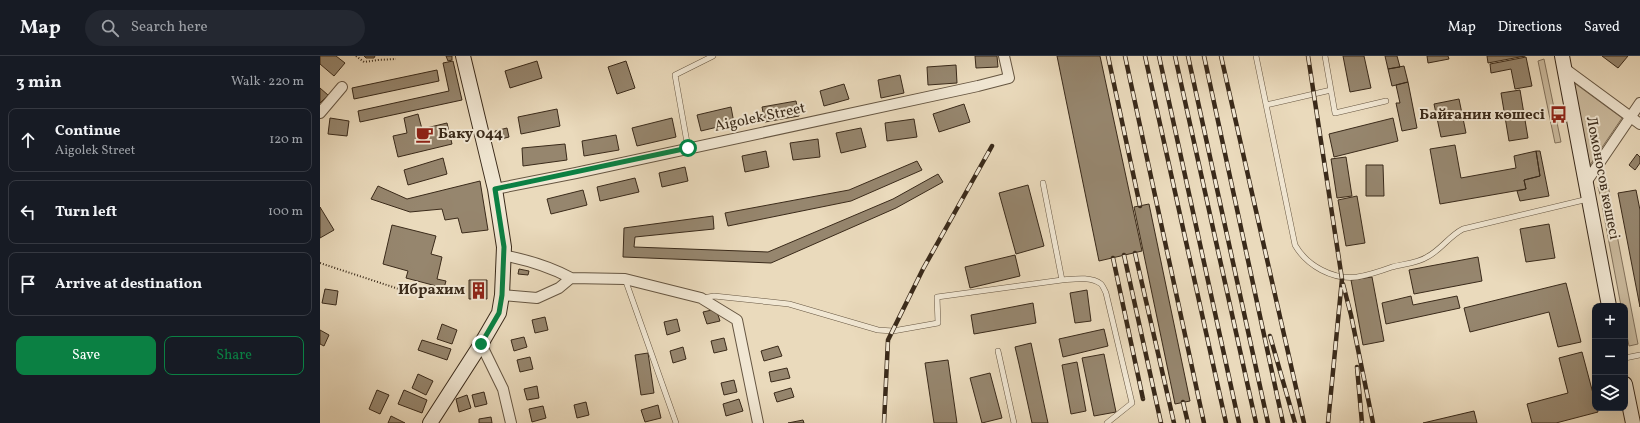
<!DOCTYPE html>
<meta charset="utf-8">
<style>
:root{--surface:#171b24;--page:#242831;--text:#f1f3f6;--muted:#9ea1a6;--line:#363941;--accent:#0b8043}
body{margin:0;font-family:Vollkorn,serif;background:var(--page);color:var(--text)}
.controls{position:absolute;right:12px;bottom:12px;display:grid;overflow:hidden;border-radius:8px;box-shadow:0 4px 16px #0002}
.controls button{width:36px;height:36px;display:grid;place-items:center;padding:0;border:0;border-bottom:1px solid var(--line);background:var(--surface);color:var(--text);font:20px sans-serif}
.stop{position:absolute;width:12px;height:12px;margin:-9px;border:3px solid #0b8043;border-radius:50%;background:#fff}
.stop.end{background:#0b8043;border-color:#fff;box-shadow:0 1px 4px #0008}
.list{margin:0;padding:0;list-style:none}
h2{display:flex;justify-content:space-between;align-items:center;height:52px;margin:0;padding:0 16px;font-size:17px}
h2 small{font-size:13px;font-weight:400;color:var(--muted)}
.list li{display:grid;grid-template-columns:26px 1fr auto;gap:12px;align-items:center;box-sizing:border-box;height:64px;margin:0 8px 8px;padding:0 8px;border:1px solid var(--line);border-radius:8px}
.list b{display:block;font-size:15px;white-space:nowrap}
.list p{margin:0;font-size:13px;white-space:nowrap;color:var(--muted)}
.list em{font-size:13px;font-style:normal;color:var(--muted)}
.actions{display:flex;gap:8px;padding:12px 16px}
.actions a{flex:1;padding:9px 0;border:1px solid var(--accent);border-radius:8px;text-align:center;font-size:14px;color:var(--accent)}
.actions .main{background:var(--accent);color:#fff}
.icon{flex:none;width:22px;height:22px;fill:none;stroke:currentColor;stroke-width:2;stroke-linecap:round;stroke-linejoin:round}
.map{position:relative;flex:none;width:1320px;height:367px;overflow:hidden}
header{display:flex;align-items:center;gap:24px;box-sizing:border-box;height:56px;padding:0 20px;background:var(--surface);border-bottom:1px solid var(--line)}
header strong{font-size:19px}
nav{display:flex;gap:22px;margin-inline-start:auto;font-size:14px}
.search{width:280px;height:36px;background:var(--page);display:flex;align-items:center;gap:10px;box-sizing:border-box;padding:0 14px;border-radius:22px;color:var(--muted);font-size:15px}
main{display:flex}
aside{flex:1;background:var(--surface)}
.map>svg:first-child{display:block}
</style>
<header>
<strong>Map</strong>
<div class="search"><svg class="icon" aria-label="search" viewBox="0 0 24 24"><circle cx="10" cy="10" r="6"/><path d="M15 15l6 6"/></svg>Search here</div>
<nav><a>Map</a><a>Directions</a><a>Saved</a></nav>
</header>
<main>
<aside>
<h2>3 min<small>Walk · 220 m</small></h2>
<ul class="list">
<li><svg class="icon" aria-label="ahead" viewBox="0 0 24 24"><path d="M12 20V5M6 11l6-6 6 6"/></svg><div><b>Continue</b><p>Aigolek Street</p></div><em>120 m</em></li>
<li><svg class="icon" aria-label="left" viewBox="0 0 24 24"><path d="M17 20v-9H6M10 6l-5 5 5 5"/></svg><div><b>Turn left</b></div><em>100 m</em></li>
<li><svg class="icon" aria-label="arrive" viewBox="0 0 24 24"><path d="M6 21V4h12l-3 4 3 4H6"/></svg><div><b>Arrive at destination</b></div></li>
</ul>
<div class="actions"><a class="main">Save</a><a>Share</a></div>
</aside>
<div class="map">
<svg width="1320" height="367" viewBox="0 0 1320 367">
<rect width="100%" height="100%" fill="#eadabc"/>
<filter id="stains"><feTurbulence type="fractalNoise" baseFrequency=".005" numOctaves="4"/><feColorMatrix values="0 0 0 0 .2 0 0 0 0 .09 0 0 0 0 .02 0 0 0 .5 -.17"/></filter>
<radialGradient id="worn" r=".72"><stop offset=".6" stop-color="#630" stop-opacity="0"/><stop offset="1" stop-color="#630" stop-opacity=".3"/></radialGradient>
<path fill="#ccbca0" stroke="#83735d" d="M1224,3L1241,86L1235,87L1218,5Z
M1253,26L1302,62L1270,109Z
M1288,129L1290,140L1281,142L1278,131Z
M1291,148L1318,288L1309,290L1305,271V250H1301L1282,149Z"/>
<path fill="#96866e" stroke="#3a2a1a" d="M0,0H16L25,7L14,20L0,8Z
M44,0H55L54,2H46Z
M126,0H132V4L128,5Z
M655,0H677L678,11L656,12Z
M737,0H780L822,195L779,205Z
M1023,0H1044L1051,32L1030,36Z
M1065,0H1077L1080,11L1068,13Z
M1107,0H1128L1129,3L1108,7Z
M1167,0H1205L1168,7Z
M1282,0H1308L1298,12Z
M1206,1L1212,30L1195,33L1191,13L1171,17L1170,8Z
M133,5L142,44L40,66L38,55L129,35L123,7Z
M217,5L222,22L190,32L185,15Z
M306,5L315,32L297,38L288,11Z
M636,9L637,27L608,29L607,11Z
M1084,10L1088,26L1072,30L1068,13Z
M117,14L119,25L34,43L32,32Z
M580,19L584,37L561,42L558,24Z
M1088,26L1097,72L1082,75L1076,47H1080L1076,29Z
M524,28L529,43L504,50L500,35Z
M0,32L8,39L0,47Z
M1200,34L1208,82L1189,85L1181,37Z
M1139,43L1146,77L1121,81L1114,48Z
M476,45L479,60L445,66L442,51Z
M644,48L650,66L619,76L613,58Z
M411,51L414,67L381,75L377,59Z
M237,53L240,70L201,78L198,61Z
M98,58L102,73L127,67L132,88L78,101L73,80L87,77L84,62Z
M10,62L29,65L27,80L8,78Z
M352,62L356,81L317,90L312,72Z
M1073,62L1078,85L1014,101L1009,78Z
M594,63L597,81L567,85L565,67Z
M187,72L189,81L177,84L175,75Z
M541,72L546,91L521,97L516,77Z
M296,79L299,94L264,100L262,85Z
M498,83L500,101L473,104L470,87Z
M245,88L247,104L203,110L202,92Z
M1135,89L1141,122L1196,112L1194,100L1216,95L1220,120L1204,124L1206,133L1120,148L1110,93Z
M446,95L449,111L425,116L422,100Z
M1216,95H1220L1229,140L1200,145L1197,135L1206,133L1204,124L1220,120Z
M1317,98L1320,101V107L1315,114L1309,109Z
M1026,101L1032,140L1017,142L1011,103Z
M123,102L127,118L88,129L84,114Z
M597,105L602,114L531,145L408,170L405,157L529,134Z
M1046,109H1063L1064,140H1046Z
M365,111L368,125L342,131L339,117Z
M618,118L623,126L576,152L451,207L303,201L304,172L393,160L394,173L315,181L314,191L448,196L573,143Z
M315,122L319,136L280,145L277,131Z
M160,125L168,174L142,177L138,162L125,164L122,153L90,156L51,143L58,130L87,143Z
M708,129L724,190L696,198L679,137Z
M263,134L267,149L231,158L227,143Z
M1316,134L1320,154V251L1298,137Z
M1037,140L1045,187L1026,190L1018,144Z
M829,148L870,345L855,348L814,151Z
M0,151L14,174L0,182Z
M1229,168L1235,202L1206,206L1200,173Z
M72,169L116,180L111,198L122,201L117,223L126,225L124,232L86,222L88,215L63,208Z
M695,199L700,220L650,232L645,211Z
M1158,201L1162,225L1094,238L1089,214Z
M199,213L209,215L208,219L198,218Z
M1052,221L1064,285L1043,289L1031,224Z
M149,224H167V243H149Z
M1246,227L1261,286L1238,291L1229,256L1150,276L1144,252Z
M5,233L18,235L16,249L2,247Z
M767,234L771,265L755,267L750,237Z
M1091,240L1093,249L1137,240L1140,252L1066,268L1062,247Z
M713,247L716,267L654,278L651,259Z
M396,253L400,265L387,268L383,256Z
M225,261L228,274L215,277L212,264Z
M357,263L360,275L347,279L344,266Z
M122,268L137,274L132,288L117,283Z
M784,273L788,290L743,301L739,283Z
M0,274L9,279L4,290L0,288Z
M204,281L207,291L194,295L191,284Z
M404,282L407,294L394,297L391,285Z
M102,284L131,293L127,304L98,294Z
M711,287L728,367H712L699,308L695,291Z
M458,290L462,300L444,305L441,295Z
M363,291L366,303L353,307L350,295Z
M1262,296L1275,345V352H1277L1278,356L1236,367H1212L1207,348L1248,337L1239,302Z
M328,297L334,337L321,339L315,299Z
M784,298L796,356L774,360L762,302Z
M210,301L213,313L200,316L197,304Z
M628,304L637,367H614L605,307Z
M757,306L766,355L751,358L742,309Z
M467,312L470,322L451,326L449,316Z
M670,317L682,362L662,367L650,322Z
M98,318L113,325L106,339L92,332Z
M414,324L417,336L404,339L401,327Z
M217,330L219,342L207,344L204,333Z
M471,332L474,341L457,346L454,337Z
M57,334L69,339L60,358L49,353Z
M84,334L107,344L102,357L78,348Z
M164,336L167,348L155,351L152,339Z
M147,339L151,352L139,356L136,343Z
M419,343L423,355L406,360L403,348Z
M266,346L269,359L257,362L254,349Z
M338,349L341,362L325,366L321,354Z
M223,350L226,362L212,366L209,353Z
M1154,355L1157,367H1103Z
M71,360L85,367H68Z
M171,361L172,367H159V363Z
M483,364L484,367H468Z"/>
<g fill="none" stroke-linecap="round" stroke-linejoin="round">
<defs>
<path id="lane" d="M936,0L975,189C987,210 1013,224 1037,221C1049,219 1061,215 1072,211C1083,208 1098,207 1107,201C1121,194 1129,180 1143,173L1268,143
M1005,0L1015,57L1066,45
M946,49L1011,34
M368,92L355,19L393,0
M723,127L742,224
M305,223L356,367
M383,242L394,240L469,248L558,274L573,275L618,267L617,241L742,224C754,223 771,220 781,228C783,230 785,235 786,237L812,347L787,367
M678,295L694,367
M1305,302L1320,299"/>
<path id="street" d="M1244,12L1320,68
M0,57L22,31
M1265,128L1320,47
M175,133L256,117L658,30L689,22L684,0
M183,199C208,204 229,210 251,222
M182,239L217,242L239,232L251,222L305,223L381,242L417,264L438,367
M161,288L183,333L191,367"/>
<path id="secondary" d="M1242,0L1289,250
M1305,328L1313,367
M110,367L161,288L179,257L182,239L184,191L175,133L143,0"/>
</defs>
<use href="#lane" stroke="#665642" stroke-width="6"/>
<use href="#street" stroke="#665642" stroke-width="12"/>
<use href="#secondary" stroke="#3a2a1a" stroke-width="16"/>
<path stroke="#3a2a1a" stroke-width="2" stroke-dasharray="1 2" stroke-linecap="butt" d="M36,0L44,6L58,4L76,3
M0,207L94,238"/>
<use href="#lane" stroke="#f1e7d3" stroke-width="5"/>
<use href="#street" stroke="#f1e7d3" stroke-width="10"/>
<use href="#secondary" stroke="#f1e7d3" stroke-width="14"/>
<defs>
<path id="rail" d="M788,0L820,150
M805,0L884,367
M825,0L906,367
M839,0L919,367
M855,0L936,367
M868,0L948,367
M884,0L963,367
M901,0L984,367
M988,0L1022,223L1008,367
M815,197L854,367
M804,199L841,367
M793,202L823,343
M1023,228L1031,259L1053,367
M950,280L975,367
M1037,311L1042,367
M863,346L868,367
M564,367L568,284L603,213L672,90"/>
</defs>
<use href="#rail" stroke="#3a2a1a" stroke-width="4.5"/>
<use href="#rail" stroke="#f1e7d3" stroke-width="3" stroke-dasharray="9" stroke-linecap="butt"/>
</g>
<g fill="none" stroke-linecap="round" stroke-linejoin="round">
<path stroke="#0b8043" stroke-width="5" d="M161,288L179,257L182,239L184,191L175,133L368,92"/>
</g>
<defs>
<symbol id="bus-bare" viewBox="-9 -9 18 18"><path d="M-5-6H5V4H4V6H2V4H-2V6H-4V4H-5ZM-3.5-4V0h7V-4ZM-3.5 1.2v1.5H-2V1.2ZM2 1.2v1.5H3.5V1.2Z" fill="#8f2418" stroke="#f1e7d3" stroke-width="2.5" paint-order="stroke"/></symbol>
<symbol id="cafe-bare" viewBox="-9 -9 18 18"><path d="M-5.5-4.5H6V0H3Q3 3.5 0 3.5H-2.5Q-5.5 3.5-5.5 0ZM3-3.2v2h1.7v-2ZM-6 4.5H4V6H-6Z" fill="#8f2418" stroke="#f1e7d3" stroke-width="2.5" paint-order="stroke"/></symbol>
<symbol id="building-bare" viewBox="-9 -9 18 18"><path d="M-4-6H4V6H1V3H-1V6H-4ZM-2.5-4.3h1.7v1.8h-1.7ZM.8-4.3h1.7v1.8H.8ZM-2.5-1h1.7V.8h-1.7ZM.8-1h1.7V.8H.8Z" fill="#8f2418" stroke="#f1e7d3" stroke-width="2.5" paint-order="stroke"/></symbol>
</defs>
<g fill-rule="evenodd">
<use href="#bus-bare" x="1226" y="46" width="25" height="25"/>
<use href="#cafe-bare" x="92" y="66" width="25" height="25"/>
<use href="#building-bare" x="146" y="222" width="25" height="25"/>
</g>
<g text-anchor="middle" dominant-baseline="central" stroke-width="4" stroke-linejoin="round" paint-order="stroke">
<g font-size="15" font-weight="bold" fill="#3a2a1a" stroke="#f1e7d3" text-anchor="end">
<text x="1225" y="59">Байғанин көшесі</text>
<text x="118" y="78" text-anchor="start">Баку 044</text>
<text x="145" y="234">Ибрахим</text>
</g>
<g font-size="15" fill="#3a2a1a" stroke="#f1e7d3">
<text transform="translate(440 62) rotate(-12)">Aigolek Street</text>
<text transform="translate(1282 122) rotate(79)">Ломоносов көшесі</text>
</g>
</g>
<rect width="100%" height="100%" filter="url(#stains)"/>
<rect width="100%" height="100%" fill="url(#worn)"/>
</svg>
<div class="controls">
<button>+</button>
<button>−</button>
<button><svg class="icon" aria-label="layers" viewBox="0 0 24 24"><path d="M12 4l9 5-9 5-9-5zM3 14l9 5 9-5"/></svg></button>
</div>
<div class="stop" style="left:368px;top:92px"></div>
<div class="stop end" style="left:161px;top:288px"></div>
</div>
</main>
